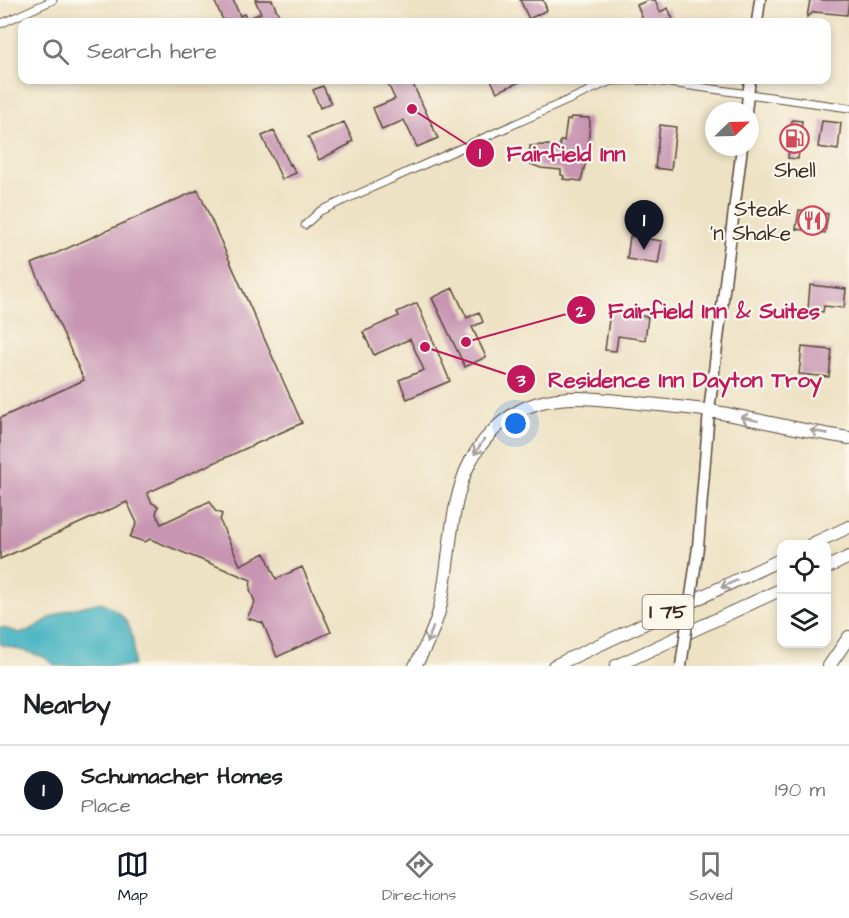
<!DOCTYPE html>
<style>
:root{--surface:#fff;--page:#f6f6f6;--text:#202124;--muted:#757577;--line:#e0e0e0;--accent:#111827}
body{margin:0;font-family:"Architects Daughter",sans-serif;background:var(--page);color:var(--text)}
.controls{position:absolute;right:18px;bottom:18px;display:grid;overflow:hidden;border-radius:12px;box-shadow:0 3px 9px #0003}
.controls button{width:54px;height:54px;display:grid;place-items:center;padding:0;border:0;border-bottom:2px solid var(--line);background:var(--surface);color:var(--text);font:30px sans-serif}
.compass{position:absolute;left:705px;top:102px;width:54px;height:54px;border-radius:50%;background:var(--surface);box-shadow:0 3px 9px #0003;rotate:67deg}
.you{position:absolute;left:516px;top:424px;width:21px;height:21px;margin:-15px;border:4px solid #fff;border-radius:50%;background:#1a73e8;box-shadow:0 0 0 9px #1a73e833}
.badge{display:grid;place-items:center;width:39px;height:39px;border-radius:50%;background:var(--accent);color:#fff;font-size:20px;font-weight:700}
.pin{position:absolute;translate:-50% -50px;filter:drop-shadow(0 2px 3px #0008)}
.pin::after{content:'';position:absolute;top:32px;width:21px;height:18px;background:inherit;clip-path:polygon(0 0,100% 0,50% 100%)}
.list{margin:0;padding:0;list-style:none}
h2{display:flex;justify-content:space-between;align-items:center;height:78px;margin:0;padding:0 24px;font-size:26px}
h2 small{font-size:20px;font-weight:400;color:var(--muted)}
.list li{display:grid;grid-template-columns:39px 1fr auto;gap:18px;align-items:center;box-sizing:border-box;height:90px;padding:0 24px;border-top:2px solid var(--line)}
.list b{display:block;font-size:22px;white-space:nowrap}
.list p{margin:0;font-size:20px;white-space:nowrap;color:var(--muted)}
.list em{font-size:20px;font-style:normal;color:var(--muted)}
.icon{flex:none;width:33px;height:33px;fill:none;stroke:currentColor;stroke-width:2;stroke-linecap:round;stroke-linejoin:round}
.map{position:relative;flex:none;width:849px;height:666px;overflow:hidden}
.search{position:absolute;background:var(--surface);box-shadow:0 3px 9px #0003;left:18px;right:18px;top:18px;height:66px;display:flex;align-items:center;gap:15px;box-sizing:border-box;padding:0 21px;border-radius:12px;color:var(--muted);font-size:22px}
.sheet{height:168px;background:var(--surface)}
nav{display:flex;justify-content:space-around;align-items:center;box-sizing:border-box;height:84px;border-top:2px solid var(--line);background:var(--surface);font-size:16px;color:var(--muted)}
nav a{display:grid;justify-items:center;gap:3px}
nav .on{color:var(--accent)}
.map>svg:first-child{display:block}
</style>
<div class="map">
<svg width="849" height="666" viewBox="0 0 849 666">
<rect width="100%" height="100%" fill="#fbf7ec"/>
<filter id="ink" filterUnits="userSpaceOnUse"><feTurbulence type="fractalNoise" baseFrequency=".0167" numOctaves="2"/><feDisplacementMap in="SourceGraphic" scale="12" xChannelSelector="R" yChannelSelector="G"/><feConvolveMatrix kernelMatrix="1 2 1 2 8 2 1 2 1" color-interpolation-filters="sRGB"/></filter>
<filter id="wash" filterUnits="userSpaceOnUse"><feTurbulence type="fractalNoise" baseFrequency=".008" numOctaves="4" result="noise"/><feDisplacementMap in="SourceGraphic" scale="24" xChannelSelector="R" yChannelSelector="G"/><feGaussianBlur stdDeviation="1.35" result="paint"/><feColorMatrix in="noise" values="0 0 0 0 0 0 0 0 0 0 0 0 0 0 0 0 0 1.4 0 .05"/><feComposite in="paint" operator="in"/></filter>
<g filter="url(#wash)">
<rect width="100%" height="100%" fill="#eee2c4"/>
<path fill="#45b3c1" stroke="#406e70" stroke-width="1.5" d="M102,602C108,606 118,611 122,616C134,629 135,650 133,666H56L44,657L0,644V627L20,633L30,631L50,618L67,610Z"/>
<g id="blocks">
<path fill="#c794b2" d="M214,0H233L240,16L244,14L247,19L261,13L255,0H272L282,22H224Z
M520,0H543L547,10L529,19Z
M649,0H655L660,12L668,8L674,22H644L637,5Z
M810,0H849L847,15L814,12L807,17Z
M386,80H411L438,138L417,147L404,120L382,130L373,108L395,99Z
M491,80H524L497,92Z
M323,86L331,103L320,108L313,90Z
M571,117L589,118L590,122L587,157L581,181L563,179L564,176L561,175V170L541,168L528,163L530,146L544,145L560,146V141H564L567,120H570Z
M792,120L802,121L798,159L788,158Z
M822,121L841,123L838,150L818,147Z
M344,122L353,141L349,143L350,144L319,160L308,137Z
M660,125L676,127L671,170L655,168Z
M274,131L290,165L291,164L296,173L282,179L262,136Z
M198,190L302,423L147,493L152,503L158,506L156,514L161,524L210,501L215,511L222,514L220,521L240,565L265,553L276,579L302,567L331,632L277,657L263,623L247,618L255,602L250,590L251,580L150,539L145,542L130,537L137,523L127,502L0,559V418L84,380L32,264Z
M799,210L828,214L825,233L796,229Z
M630,236L662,241L658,264L627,259Z
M810,285L846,289L844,308L824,306L823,312L808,310Z
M453,288L467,318L479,312L483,322L472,327L486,357L465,367L432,298Z
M417,303L450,381L407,399L399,380L424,370L410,339L374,355L363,332L399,316L397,312Z
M610,312L648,317L645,340L618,336L616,351L605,350Z
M802,347L832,350L829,377L799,374Z"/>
</g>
</g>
<g filter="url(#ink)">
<use href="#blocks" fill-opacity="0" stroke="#564637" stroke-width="1.5"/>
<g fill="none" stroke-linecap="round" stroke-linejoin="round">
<defs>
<path id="minor" d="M0,24L53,0
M305,225L320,211L611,81L648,80L849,108"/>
<path id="primary" d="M757,22L760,0
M746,111L750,80
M698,547L709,411L742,147"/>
<path id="motorway" d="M812,544L849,527
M826,568L849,557
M415,666C427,645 438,622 442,598C450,557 450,513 465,473C478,441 505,413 538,403C568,394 599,399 629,402C656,405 683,407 710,411C757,419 802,431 849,438
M554,666L782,559
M616,666L782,589
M829,666L849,637"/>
</defs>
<use href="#minor" stroke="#564637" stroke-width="9"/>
<use href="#primary" stroke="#564637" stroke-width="13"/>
<use href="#motorway" stroke="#564637" stroke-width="14"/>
<use href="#minor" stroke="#fff" stroke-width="7"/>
<use href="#primary" stroke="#fff" stroke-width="10"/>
<use href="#motorway" stroke="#fff" stroke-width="12"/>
<defs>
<path id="primary-bridge" d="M681,666L698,547"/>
</defs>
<use href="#primary-bridge" stroke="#564637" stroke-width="13" stroke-linecap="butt"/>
<use href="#primary-bridge" stroke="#fff" stroke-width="10"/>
</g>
<defs><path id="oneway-shaft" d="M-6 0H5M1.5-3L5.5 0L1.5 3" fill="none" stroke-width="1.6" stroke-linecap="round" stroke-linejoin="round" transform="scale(1.5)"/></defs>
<g stroke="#a79f9a">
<use href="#oneway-shaft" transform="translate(749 419) rotate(-168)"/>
<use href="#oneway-shaft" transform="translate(819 432) rotate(-169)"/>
<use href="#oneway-shaft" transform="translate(479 447) rotate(123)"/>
<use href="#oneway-shaft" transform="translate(729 584) rotate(155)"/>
<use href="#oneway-shaft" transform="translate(430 635) rotate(112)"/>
</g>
</g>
<defs>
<symbol id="fuel-ring" viewBox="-11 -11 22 22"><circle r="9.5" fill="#fbf7ec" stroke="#d1495b" stroke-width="1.5"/><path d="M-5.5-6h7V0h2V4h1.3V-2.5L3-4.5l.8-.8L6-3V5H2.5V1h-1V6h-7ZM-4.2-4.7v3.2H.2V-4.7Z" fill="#d1495b"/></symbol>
<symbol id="restaurant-ring" viewBox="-11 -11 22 22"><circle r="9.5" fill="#fbf7ec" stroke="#d1495b" stroke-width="1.5"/><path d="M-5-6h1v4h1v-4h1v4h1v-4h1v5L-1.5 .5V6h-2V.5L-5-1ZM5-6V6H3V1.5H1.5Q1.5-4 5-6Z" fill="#d1495b"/></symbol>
</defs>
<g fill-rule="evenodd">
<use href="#fuel-ring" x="778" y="122" width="33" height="33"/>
<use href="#restaurant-ring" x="796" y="204" width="33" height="33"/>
</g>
<g text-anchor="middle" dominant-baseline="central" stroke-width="4.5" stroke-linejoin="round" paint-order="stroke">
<rect fill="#fbf7ec" stroke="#75685c" stroke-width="1.5" x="642.5" y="595" width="51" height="34" rx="4.5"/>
<g font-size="20" font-weight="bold" fill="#3b2a1e">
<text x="668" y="612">I 75</text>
</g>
<g font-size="21" fill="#3b2a1e" stroke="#fbf7ec">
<text x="795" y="170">Shell</text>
<text x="791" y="209" text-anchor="end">Steak<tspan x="791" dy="24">'n Shake</tspan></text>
</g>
</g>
<path fill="none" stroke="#c2185b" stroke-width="2" d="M412 109L480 153M466 342L581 310M425 347L521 379"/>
<g fill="#c2185b" stroke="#fbf7ec" stroke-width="2">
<circle cx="412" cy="109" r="6"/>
<circle cx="466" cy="342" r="6"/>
<circle cx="425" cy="347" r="6"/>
<circle cx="480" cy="153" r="15"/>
<circle cx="581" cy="310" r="15"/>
<circle cx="521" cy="379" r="15"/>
</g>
<g font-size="18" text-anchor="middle" font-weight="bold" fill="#fff">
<text x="480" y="159">1</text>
<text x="581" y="317">2</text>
<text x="521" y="386">3</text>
</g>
<g font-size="22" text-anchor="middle" font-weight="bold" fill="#c2185b" stroke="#fbf7ec" stroke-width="4.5" stroke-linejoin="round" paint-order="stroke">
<text x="566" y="161">Fairfield Inn</text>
<text x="714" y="318">Fairfield Inn &amp; Suites</text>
<text x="685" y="387">Residence Inn Dayton Troy</text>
</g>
</svg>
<div class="controls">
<button><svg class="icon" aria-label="locate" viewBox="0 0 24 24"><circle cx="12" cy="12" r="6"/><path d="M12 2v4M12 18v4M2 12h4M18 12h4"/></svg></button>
<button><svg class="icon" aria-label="layers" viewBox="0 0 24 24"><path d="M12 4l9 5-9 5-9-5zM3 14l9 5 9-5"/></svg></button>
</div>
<svg class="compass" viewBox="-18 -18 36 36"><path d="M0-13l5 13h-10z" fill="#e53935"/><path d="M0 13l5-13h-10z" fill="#757577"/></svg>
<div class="you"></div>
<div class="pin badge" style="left:644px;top:250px">1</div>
<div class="search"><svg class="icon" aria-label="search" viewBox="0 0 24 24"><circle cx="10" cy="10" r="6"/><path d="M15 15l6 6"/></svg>Search here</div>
</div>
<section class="sheet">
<h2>Nearby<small></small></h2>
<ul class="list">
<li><span class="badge">1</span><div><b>Schumacher Homes</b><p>Place</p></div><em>190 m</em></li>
</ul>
</section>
<nav>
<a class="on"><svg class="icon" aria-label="map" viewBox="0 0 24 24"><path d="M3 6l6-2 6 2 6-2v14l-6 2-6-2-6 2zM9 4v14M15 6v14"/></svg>Map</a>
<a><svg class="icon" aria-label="directions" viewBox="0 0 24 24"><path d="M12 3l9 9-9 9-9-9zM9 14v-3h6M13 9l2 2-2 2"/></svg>Directions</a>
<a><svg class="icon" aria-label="saved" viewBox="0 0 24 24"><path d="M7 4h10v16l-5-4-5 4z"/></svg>Saved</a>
</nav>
